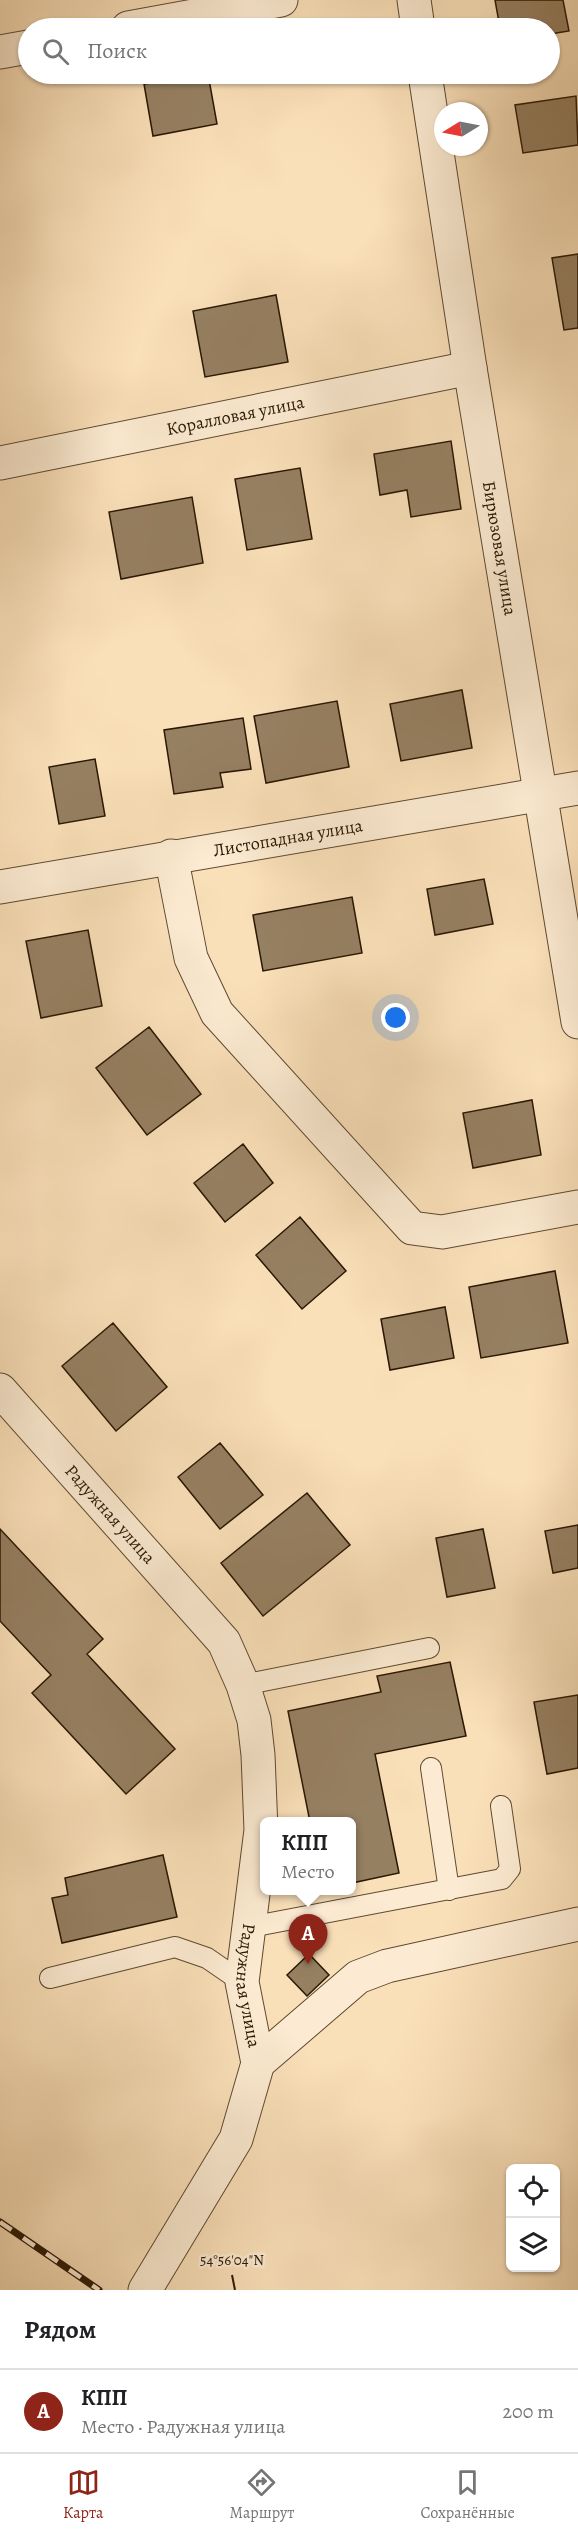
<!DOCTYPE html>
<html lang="ru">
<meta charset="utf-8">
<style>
:root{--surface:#fff;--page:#f2f2f2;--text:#202124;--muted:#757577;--line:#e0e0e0;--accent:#8f2418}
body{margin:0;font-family:Alegreya,serif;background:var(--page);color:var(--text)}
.controls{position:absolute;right:18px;bottom:18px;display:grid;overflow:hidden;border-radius:9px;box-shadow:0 2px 4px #0004}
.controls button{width:54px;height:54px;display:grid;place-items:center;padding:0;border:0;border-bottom:2px solid var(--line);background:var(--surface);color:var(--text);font:30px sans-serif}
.compass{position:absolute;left:434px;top:102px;width:54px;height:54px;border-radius:50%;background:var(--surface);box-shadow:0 2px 4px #0004;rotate:260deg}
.you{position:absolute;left:396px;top:1018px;width:21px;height:21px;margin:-15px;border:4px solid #fff;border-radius:50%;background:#1a73e8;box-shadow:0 0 0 9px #1a73e833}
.badge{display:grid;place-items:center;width:39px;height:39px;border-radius:50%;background:var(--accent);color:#fff;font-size:20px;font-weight:700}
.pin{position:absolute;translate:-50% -50px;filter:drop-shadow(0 2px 3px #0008)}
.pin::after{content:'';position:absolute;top:32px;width:21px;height:18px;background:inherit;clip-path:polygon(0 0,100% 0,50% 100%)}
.popup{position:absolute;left:260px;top:1817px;width:96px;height:78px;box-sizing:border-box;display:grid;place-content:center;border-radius:9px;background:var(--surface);filter:drop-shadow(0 2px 4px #0005);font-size:20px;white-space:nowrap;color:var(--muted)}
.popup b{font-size:22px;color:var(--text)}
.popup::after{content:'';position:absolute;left:50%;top:100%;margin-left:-12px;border:12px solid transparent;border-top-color:var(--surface)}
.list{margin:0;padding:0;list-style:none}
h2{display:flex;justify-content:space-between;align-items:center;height:78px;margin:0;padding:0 24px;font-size:26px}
h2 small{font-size:20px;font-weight:400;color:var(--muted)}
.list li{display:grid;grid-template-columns:39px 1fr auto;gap:18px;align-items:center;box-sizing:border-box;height:84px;padding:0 24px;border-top:2px solid var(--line)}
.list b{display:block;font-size:22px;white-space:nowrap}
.list p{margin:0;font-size:20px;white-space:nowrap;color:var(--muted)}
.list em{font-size:20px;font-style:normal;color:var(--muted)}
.icon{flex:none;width:33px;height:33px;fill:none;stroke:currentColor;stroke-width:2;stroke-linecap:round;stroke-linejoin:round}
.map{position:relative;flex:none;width:578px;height:2290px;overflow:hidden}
.search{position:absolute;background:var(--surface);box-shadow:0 2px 4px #0004;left:18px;right:18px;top:18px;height:66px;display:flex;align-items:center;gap:15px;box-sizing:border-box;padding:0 21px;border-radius:33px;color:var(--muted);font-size:22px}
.sheet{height:162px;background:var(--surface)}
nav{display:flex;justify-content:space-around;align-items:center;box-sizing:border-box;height:84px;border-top:2px solid var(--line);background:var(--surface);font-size:16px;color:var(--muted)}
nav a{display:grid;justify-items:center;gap:3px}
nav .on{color:var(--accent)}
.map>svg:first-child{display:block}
</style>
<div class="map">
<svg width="578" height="2290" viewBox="0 0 578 2290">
<rect width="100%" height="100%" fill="#fae0b9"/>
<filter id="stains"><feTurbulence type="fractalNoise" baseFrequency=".00333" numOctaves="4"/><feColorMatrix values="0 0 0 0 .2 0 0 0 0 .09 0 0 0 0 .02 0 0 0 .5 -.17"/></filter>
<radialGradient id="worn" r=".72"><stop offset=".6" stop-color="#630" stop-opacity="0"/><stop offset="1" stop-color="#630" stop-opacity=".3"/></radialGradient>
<path fill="#968062" stroke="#2a1704" stroke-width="1.5" d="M495,0H563L569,31L550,34V28H500Z
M208,74L217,124L153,136L144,84Z
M576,96L578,145L523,153L515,105Z
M578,254V328L564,330L552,258Z
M276,295L288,362L205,377L193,311Z
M451,441L461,509L411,517L407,490L380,495L374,454Z
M300,468L312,539L247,550L235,479Z
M192,497L203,563L121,579L109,512Z
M462,690L472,748L401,761L390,704Z
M337,701L349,767L266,783L254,716Z
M243,718L251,769L220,773L223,787L174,794L164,730Z
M95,759L105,816L59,824L49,767Z
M484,879L493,924L435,935L427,889Z
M352,897L362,953L263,971L253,915Z
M88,930L102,1006L41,1018L26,941Z
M149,1027L201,1094L147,1135L96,1068Z
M532,1100L541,1155L473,1168L463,1113Z
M243,1144L273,1183L225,1222L194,1183Z
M300,1217L346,1271L302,1309L256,1255Z
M555,1271L568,1343L481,1358L469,1287Z
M445,1307L454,1358L390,1370L381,1319Z
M113,1323L167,1387L116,1431L62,1366Z
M220,1443L263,1495L220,1529L178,1477Z
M307,1493L350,1545L263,1616L221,1563Z
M578,1525V1568L553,1573L545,1531Z
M0,1529L103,1639L87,1654L175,1749L126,1794L32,1693L51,1675L0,1621Z
M483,1529L495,1588L447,1597L436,1538Z
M450,1662L466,1736L375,1754L399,1873L352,1883V1822H310L288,1711L381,1692L377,1676Z
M578,1695V1768L547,1774L534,1702Z
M163,1855L177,1917L62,1943L52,1898L68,1895L65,1878Z
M309,1954L329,1975L307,1996L287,1975Z"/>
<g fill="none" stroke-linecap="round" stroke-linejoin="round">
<defs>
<path id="lane" d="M243,1685L429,1648
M431,1768L449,1890
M250,1927L502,1879L510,1869L501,1806
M50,1978L175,1947L207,1958L242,1982"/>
<g id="street">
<path d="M414,0L418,28"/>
<path d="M128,28L281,0"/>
<path d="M0,52L28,47"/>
<path id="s1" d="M425,74L470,368L578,1022"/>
<path id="s2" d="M0,463L470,368"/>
<path d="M171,856L191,958L217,1013L412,1228L442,1232L578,1207"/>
<path id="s3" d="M0,887L578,788"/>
<path id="s4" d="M0,1390L224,1642L243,1685L254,1720L258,1755L261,1830L242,1982L258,2063L358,1977L387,1966L578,1924"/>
<path d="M145,2290L236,2139L258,2063"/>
</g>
</defs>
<use href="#lane" stroke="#5e4931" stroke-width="22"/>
<use href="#street" stroke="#5e4931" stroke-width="35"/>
<use href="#lane" stroke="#fcebd2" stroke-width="20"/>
<use href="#street" stroke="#fcebd2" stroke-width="33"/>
<defs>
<path id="rail" d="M0,2222L99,2290"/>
</defs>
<use href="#rail" stroke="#2a1704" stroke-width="7"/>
<use href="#rail" stroke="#fcebd2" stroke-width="4.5" stroke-dasharray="14" stroke-linecap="butt"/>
</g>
<path fill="none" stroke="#2a1704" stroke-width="2" d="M232,2275L235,2290"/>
<g text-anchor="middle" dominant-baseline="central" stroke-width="5" stroke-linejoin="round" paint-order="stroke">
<g font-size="18" fill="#2a1704" stroke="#fcebd2">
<text stroke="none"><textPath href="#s2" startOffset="240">Коралловая улица</textPath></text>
<text stroke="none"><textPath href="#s1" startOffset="480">Бирюзовая улица</textPath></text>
<text stroke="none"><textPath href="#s3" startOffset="292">Листопадная улица</textPath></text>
<text stroke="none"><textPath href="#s4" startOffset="166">Радужная улица</textPath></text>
<text stroke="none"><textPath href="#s4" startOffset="688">Радужная улица</textPath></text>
</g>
</g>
<g font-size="15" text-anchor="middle" fill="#2a1704" stroke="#fcebd2" stroke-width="5" stroke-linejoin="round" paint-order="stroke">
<text x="232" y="2265">54°56'04"N</text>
</g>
<rect width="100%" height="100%" filter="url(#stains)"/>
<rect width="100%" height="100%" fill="url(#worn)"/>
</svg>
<div class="controls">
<button><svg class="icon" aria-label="locate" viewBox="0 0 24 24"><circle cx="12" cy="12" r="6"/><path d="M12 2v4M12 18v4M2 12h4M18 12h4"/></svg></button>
<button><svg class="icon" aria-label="layers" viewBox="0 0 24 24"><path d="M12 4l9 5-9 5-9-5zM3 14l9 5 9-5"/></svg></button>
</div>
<svg class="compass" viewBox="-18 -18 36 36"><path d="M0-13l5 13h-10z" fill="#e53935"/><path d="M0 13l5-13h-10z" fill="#757577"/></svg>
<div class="you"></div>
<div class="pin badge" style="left:308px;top:1964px">A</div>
<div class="popup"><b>КПП</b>Место</div>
<div class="search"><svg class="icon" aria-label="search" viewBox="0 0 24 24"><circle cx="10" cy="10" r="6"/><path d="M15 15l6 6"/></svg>Поиск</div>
</div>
<section class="sheet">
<h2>Рядом<small></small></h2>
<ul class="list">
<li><span class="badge">A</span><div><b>КПП</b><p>Место · Радужная улица</p></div><em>200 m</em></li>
</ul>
</section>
<nav>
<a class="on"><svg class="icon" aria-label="map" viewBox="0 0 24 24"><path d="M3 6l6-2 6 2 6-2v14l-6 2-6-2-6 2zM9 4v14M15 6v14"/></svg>Карта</a>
<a><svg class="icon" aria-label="directions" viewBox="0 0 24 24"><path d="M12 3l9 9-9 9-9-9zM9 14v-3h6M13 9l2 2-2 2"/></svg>Маршрут</a>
<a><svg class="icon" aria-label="saved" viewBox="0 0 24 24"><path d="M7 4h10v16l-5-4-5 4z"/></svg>Сохранённые</a>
</nav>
